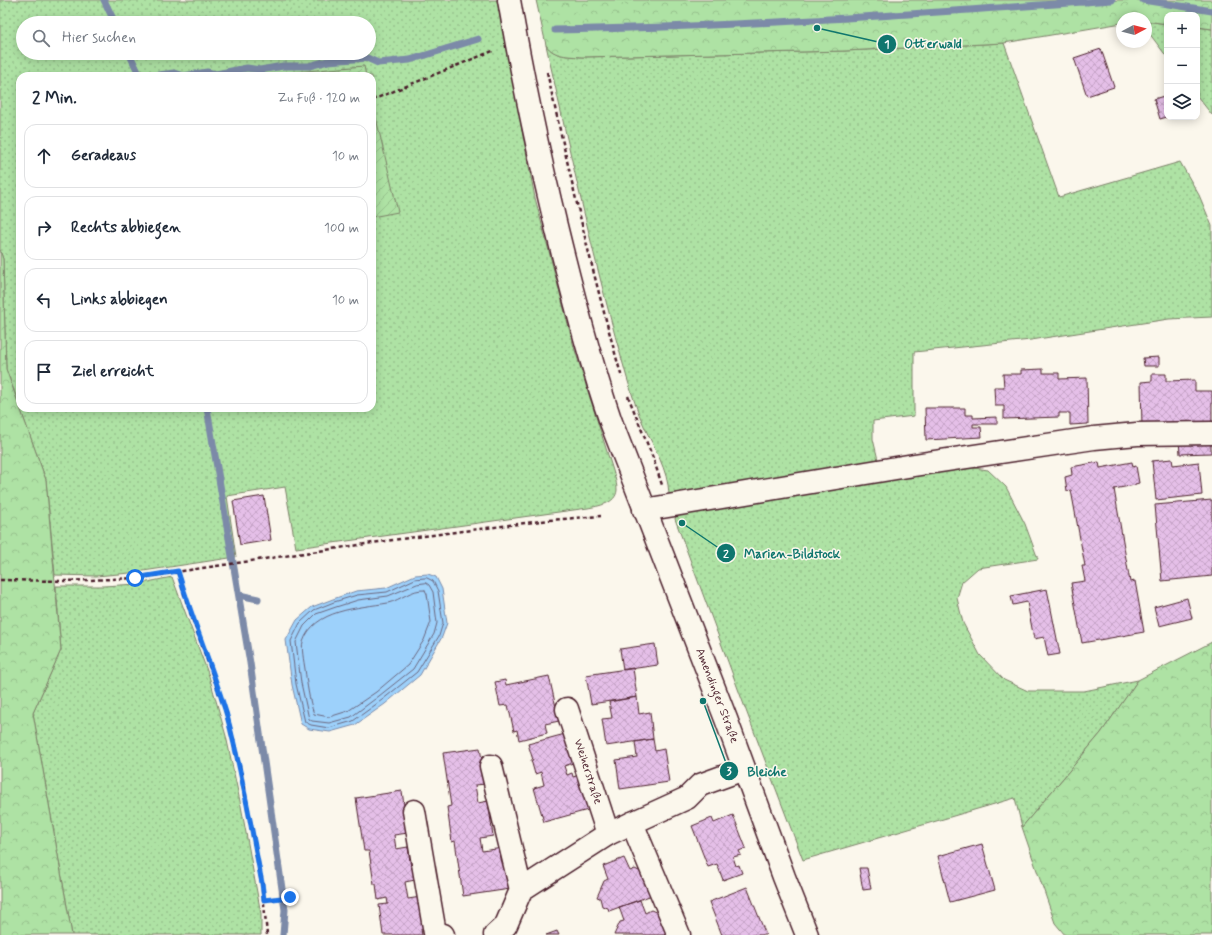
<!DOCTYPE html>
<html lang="de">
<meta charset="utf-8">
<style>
:root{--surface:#fff;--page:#f2f2f3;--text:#1f2937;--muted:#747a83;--line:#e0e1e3}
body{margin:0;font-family:Mynerve,sans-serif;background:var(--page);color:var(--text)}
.controls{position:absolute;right:12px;top:12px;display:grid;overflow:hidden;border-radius:8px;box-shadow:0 2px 10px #0003}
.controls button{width:36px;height:36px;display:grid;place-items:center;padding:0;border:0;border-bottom:1px solid var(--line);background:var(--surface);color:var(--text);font:20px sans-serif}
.compass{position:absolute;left:1116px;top:12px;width:36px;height:36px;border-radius:50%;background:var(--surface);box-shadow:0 2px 10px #0003;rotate:83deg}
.stop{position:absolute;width:12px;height:12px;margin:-9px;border:3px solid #1a73e8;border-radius:50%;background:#fff}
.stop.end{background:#1a73e8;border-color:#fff;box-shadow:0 1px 4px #0008}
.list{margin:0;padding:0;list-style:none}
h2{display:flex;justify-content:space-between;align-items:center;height:52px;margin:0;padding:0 16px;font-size:17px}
h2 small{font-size:13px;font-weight:400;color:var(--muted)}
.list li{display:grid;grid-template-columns:26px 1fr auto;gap:12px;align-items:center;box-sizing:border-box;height:64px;margin:0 8px 8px;padding:0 8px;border:1px solid var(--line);border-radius:12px}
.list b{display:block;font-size:15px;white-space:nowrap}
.list em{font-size:13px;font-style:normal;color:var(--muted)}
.icon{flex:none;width:22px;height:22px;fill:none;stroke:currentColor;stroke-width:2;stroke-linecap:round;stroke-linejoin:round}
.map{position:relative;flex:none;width:1212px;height:935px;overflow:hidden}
.search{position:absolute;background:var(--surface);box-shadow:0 2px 10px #0003;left:16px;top:16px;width:360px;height:44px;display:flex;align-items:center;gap:10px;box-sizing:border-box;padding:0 14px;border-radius:22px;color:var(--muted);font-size:15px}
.panel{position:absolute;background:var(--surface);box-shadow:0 2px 10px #0003;left:16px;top:72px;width:360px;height:340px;border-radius:12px}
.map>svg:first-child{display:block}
</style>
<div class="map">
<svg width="1212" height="935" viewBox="0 0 1212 935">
<defs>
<pattern id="grass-dots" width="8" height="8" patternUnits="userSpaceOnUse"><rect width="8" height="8" fill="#aee2a4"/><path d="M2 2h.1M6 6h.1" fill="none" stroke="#97c18d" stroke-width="1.8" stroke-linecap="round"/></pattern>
<pattern id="forest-crowns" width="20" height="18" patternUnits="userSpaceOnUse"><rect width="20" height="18" fill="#aee2a4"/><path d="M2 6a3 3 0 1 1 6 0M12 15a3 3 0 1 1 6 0" fill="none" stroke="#97c18d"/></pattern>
<pattern id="garden-furrows" width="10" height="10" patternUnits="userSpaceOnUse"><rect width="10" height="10" fill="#aee2a4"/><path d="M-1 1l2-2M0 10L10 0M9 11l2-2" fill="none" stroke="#97c18d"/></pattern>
<pattern id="building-cross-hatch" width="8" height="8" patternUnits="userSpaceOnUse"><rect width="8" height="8" fill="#e5bfe8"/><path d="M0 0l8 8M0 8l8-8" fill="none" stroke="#c6a4c7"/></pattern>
</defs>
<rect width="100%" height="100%" fill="#fbf7ec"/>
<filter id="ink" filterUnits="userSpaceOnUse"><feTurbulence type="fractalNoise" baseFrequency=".025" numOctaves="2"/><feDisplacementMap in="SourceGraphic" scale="8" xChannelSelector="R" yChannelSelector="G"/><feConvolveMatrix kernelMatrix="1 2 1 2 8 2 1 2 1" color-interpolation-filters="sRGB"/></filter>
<g filter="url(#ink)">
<path fill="url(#grass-dots)" stroke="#7c8068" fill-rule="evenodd" d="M0,0H497L535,198L574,347L615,477C616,481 617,486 617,490C616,504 598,506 588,508L296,548L285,487L227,496L236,557L130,573L96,576L55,575L46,480L20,408H372V76H20V407L6,369L3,259L0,250ZM23,23H369V53H23Z
M1146,21L1167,24V57L1146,29Z
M1197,27L1212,29V115L1197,96Z
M1004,43L1059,197L1180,162L1199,195L1212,226V317L1169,319L1031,340L914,352V416L873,421V439L879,464L687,495L669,494C668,470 654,448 644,426C637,411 632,394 627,378C595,268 571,156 546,45C554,57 569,56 582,57L845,51Z
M961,466L988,470L1006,487L1025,524L1038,559L978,568L962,582L957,598L963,623L980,655L1004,680L1028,691H1084L1138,680L1101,733L1022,827L1015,798L803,860L747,713L675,519L676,516Z
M172,577L209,676L226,736L241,806L261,914V935H72L33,713L61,650L56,586H103L138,584Z"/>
<path fill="url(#forest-crowns)" stroke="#7c8068" d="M536,0H1212V29L1197,27V15H1167V24L1146,21V18H1122V23L1004,43L845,51L582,57C569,56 554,57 546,45Z
M0,250L3,259L6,369L46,480L61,650L33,713L72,935H0Z
M1212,642V935H1065L1055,923L1022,827L1101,733L1138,680Z"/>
<path fill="url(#garden-furrows)" stroke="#7c8068" d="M364,66L366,76H249Z
M372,101L398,212L372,217Z"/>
<path fill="#9dd1fb" stroke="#7c8aa8" d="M428,574L436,577L442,589L447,623L442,637L420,675L385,704L355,725L330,732L309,729L301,724L292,685L286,640L297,620L312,607L333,599L356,591L386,588L415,575Z"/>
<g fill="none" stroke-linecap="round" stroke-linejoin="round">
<path stroke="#6b667e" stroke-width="1" d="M427,578L433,581L438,591L443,623L439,636L417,672L382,700L353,721L329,728L311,725L305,722L296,684L291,641L300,623L314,610L334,602L357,595L387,592L415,579Z
M426,583L429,585L433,592L437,623L434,634L413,669L379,696L351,717L329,723L312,721L309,719L301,683L296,642L304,626L316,614L336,607L358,600L388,596L417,584Z
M425,590L427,594L431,622L424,640L408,665L376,692L348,711L329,717L314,714C309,700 307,684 305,669C304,662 301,647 303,642C314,609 359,608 388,603C401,600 411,589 425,590Z"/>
<path stroke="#7c8aa8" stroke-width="7" d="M104,0L115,23
M1143,0L1212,11
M555,30C741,27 926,13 1112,0
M129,53L140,76
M151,76L174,73L183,76
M184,76L207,72L216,74L247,68L260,70L283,66H309L328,61L367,58L378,63L410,60L478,39
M207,408L250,663L285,910L283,935
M239,595L258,599"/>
</g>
<path fill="url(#building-cross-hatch)" stroke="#4a1f2b" d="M1101,49L1114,87L1087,96L1074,58Z
M1167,95V117L1160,119L1154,99Z
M1159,357V366H1144L1143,358Z
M1043,369V373H1059V379L1087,378L1088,424L1070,425V413H1059V417L1004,419V406H995L994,387H1004L1003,374H1021V370Z
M1152,374H1166V381L1195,380V391H1212V425L1142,427L1141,382L1152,381Z
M925,408H965V415H973V418L997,417V424H973V427H981L982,437L926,440Z
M1211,439V453L1180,454L1179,440Z
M1172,459L1173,465L1199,462L1202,495L1156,500L1152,461Z
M1099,462L1100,468L1132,462L1133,467L1136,466L1139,483L1135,484V485L1114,489L1130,582L1135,581L1144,632L1082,643L1071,583L1085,581L1082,566H1085L1071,490L1067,491L1065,477L1072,475L1071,467Z
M264,496L271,540L240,545L233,501Z
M1212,500V576L1162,581L1155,505Z
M1047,589L1060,654L1048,656L1044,637L1034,639L1027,602L1013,605L1011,596Z
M1187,598L1192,618L1159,626L1154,607Z
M655,644L658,665L623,670L620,649Z
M633,668L637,697L591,704L586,675Z
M549,676L559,721L545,724L547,733L519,740L517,730L514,731L508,705L500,706L495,682L505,680L506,685Z
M637,697L639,714L650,712L653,739L606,746L602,719L612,718L609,702Z
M565,734L573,763L564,766L567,775L572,773L573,777L579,775L588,810L544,822L534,788L544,785L541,772L535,774L531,760H533L528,744Z
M653,739L655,751L664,749L669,782L620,789L616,760L637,757L635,742Z
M480,748L486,784L475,785L478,803L488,801L493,836L480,838L482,851L503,848L510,889L463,896L455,841L452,842L447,807L451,806L443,753Z
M402,791L408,833L394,835L396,849L408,847L411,868H413L415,880L405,882L408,899L421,897L426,929H421L422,935H383L379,905L388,904L387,898L378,900L376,884H374L369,851H364L356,798Z
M733,815L746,848L739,851L741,855L733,857L736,866L739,865L742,873L723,880L717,864L708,867L692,826L712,818L714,823Z
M982,844L995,890L950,902L938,856Z
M624,858L630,871L635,869L643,873L652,895L609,911L608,908L602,906L600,898L597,897L604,881L608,879L603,866Z
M859,868H867L871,889L863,890Z
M747,887L766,935H722L709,902Z
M640,900L645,913L651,910L660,914L667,935H614L620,922L624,921L619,907Z
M557,931L559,935H546Z"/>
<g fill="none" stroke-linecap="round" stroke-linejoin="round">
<defs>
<g id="minor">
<path id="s1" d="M509,0C522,76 538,151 556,226C572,292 589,358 611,422L726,719L784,877L807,935"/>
<path d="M644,510L914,465L1094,438L1137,434L1212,433"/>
<path id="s2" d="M567,709L608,834"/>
<path d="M491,766L521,890"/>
<path d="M414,811L435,933L443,935"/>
<path d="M632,823L679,935"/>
<path d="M495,935L506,925L521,890L608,834L687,798L700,785L744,769"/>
</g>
</defs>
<use href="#minor" stroke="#4a1f2b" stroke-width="25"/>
<path stroke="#4a1f2b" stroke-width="2.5" stroke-dasharray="4 3" stroke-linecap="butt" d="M547,72C570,175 593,277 622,378
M372,100L495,50
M628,396L653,458L662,485
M178,572L187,603L227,715L241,773L262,883L267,935
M0,580L66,581L135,578L393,540L549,520L601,516
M264,900L290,897"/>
<use href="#minor" stroke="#fbf7ec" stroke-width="22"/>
</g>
</g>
<g fill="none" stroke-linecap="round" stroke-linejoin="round" filter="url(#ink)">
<path stroke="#1a73e8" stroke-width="5" d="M135,578L178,571C192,620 213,668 227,716C242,771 251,827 262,883L264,900L290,897"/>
</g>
<g text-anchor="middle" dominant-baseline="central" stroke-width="3" stroke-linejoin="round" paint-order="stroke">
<g font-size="12" fill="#4a1f2b" stroke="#fbf7ec">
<text stroke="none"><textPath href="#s1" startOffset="728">Amendinger Straße</textPath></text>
<text stroke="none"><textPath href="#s2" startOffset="66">Weiherstraße</textPath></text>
</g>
</g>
<path fill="none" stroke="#0f766e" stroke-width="1.5" d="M817 28L887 44M682 523L726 553M703 701L729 771"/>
<g fill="#0f766e" stroke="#fbf7ec" stroke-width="1.5">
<circle cx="817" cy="28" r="4"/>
<circle cx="682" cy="523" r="4"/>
<circle cx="703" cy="701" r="4"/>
<circle cx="887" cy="44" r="10"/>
<circle cx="726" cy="553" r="10"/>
<circle cx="729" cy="771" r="10"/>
</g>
<g font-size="12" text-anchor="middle" font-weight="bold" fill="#fff">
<text x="887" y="48">1</text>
<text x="726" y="558">2</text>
<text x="729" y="775">3</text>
</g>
<g font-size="13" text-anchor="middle" font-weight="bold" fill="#0f766e" stroke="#fbf7ec" stroke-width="3" stroke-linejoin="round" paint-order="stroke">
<text x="933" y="48">Otterwald</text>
<text x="792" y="558">Marien-Bildstock</text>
<text x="767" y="776">Bleiche</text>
</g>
</svg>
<div class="controls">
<button>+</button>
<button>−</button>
<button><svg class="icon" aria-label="layers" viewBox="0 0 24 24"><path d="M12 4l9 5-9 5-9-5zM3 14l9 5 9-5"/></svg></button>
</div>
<svg class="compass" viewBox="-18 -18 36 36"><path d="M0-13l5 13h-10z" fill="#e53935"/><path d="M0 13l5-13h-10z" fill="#747a83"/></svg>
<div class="stop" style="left:135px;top:578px"></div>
<div class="stop end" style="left:290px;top:897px"></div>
<div class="search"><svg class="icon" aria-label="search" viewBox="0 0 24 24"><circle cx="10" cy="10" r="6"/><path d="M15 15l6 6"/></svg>Hier suchen</div>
<section class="panel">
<h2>2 Min.<small>Zu Fuß · 120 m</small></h2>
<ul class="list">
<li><svg class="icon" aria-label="ahead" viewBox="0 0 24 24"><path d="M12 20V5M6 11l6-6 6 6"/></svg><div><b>Geradeaus</b></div><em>10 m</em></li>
<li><svg class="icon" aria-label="right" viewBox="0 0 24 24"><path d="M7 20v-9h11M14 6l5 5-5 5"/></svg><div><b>Rechts abbiegen</b></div><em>100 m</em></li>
<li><svg class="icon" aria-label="left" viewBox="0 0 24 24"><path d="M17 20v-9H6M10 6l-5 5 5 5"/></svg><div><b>Links abbiegen</b></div><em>10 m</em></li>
<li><svg class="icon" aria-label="arrive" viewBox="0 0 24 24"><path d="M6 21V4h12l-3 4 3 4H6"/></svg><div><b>Ziel erreicht</b></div></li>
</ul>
</section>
</div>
